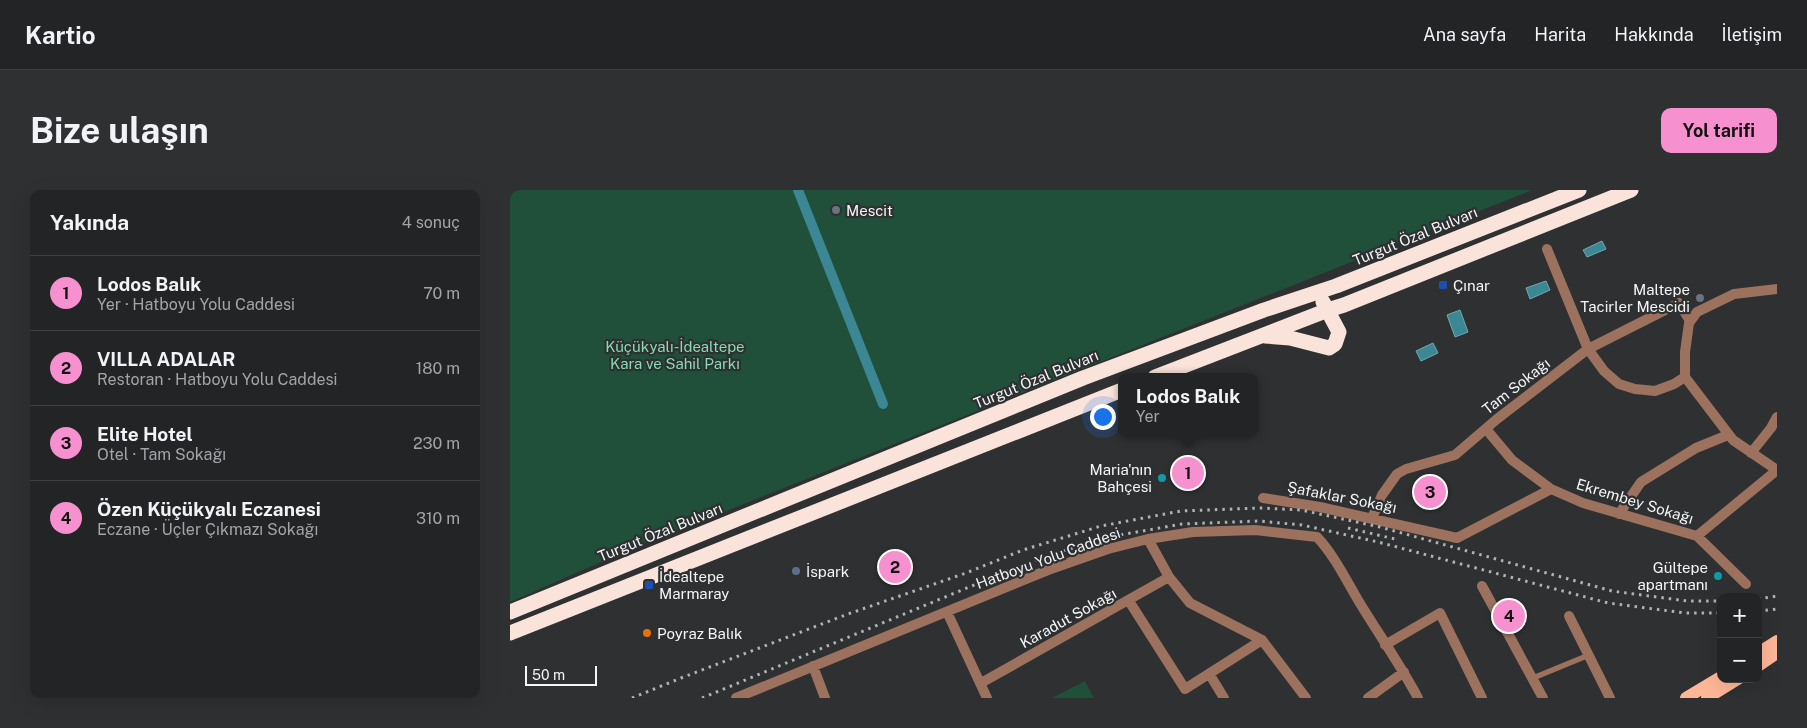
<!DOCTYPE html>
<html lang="tr">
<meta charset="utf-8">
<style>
:root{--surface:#222426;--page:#2e3032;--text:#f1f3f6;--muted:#a2a4a7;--line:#3f4143;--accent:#f690cf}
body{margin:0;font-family:"Public Sans",sans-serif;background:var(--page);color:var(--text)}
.controls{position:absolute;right:15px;bottom:15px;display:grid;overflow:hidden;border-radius:10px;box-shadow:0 5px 20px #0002}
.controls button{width:45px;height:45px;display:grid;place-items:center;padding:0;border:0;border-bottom:1px solid var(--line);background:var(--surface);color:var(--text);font:25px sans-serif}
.scale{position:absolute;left:15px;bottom:12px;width:72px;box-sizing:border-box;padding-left:5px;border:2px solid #f4f5f6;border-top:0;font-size:14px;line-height:18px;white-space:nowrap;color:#f4f5f6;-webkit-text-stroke:4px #2e3032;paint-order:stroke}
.you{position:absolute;left:592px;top:226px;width:18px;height:18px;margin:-12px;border:4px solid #fff;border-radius:50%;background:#1a73e8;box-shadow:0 0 0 8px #1a73e833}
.badge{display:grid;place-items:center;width:32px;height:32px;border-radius:50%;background:var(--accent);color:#111;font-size:16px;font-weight:700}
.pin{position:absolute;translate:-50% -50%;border:2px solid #fff;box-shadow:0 1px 5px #0006}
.popup{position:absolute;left:608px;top:183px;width:140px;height:65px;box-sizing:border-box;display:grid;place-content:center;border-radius:10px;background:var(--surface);filter:drop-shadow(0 1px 4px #0005);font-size:16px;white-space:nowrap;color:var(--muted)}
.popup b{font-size:19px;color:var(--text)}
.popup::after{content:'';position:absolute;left:50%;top:100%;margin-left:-10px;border:10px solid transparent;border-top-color:var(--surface)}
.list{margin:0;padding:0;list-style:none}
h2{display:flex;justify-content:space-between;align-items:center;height:65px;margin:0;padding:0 20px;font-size:21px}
h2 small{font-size:16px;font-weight:400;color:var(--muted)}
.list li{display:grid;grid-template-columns:32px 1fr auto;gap:15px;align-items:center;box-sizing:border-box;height:75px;padding:0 20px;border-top:1px solid var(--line)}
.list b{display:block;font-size:19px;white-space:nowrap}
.list p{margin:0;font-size:16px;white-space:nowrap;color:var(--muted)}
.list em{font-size:16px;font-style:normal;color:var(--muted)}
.map{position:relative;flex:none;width:1267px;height:508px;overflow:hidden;border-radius:10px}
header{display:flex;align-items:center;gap:30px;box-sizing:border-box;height:70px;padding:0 25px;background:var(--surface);border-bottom:1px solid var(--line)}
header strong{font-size:24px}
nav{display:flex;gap:28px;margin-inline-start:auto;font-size:18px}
.intro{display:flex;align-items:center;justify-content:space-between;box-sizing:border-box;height:120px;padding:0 30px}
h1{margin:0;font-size:35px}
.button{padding:12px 22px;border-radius:10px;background:var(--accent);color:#111;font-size:18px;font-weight:700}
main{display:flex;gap:30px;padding:0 30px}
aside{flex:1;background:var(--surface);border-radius:10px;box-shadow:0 5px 20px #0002}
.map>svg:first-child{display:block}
</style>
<header>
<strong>Kartio</strong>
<nav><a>Ana sayfa</a><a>Harita</a><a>Hakkında</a><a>İletişim</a></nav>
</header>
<div class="intro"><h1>Bize ulaşın</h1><a class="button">Yol tarifi</a></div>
<main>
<aside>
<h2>Yakında<small>4 sonuç</small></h2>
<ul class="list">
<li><span class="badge">1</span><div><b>Lodos Balık</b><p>Yer · Hatboyu Yolu Caddesi</p></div><em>70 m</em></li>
<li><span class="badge">2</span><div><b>VILLA ADALAR</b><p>Restoran · Hatboyu Yolu Caddesi</p></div><em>180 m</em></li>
<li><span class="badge">3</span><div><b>Elite Hotel</b><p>Otel · Tam Sokağı</p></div><em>230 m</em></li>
<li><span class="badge">4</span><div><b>Özen Küçükyalı Eczanesi</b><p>Eczane · Üçler Çıkmazı Sokağı</p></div><em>310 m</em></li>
</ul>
</aside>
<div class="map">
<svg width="1267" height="508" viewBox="0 0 1267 508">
<rect width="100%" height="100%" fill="#2e3032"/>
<path fill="#205039" d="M0,0H1022L116,361L0,412Z
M575,491L584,508H542Z"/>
<path fill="#3b8794" stroke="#72a8b1" d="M1092,51L1096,59L1077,67L1073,60Z
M1036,91L1040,100L1020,109L1016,98Z
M950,120L958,142L945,147L937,125Z
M923,153L928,163L911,171L906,161Z"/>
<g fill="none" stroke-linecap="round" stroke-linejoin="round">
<path stroke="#3b8794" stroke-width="10" d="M288,0L373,214"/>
<path stroke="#9c715e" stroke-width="5.5" d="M1023,488L1079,465"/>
<path stroke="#9c715e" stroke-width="10" d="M1037,59L1078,159L1094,181L1109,194L1125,199L1145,201L1164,194L1175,187
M1175,187V162L1179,133L1187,122L1224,104L1267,99
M1175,187L1223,250L1267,280
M976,239L1002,270L1041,299L1073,313L1187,346L1267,280
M1241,263L1261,238L1267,227
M753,308L810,317L947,348L1041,299
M1109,324L1131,292L1186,258L1218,245
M862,328L872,305L887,284L896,279L945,265L987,229L1078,159L1169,113L1180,131
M1187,346L1236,394
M638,349L659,387L680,413L752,450L796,508
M972,396L1033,508
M619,411L675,499L752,450
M437,422L477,508
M1059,426L1100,508
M875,455L930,423L972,508
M303,476L315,508
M700,485L714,508
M471,493L659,387
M226,508L538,380L598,359L638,349L683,342L745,340L807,347C825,366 837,392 851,415C870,446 891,476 908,508
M858,508L894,482"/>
<path stroke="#feb797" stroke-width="12" d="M1248,463L1267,451
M1248,476L1267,463
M1176,508L1211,487
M1197,508L1228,489"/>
<path stroke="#f9e3da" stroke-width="15" d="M755,146L780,148L819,158L825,154L829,142L813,112
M645,187L818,120L834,115L1121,0
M0,422L573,188L754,120L826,96L1069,0
M0,443L612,200"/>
<path stroke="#b1b2b4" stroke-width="3" stroke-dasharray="2.5 5" stroke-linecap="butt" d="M838,338L889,350
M1248,409L1267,406
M1248,421L1267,419
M122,508L171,488L338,424L456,383L513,360L591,336L671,321L750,318L791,320L870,337L1102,401L1177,411H1211
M192,508L517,373L593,348L672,334L749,331L792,335L868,352L1098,413L1175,423H1211"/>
</g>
<g fill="#6b7280" stroke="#2e3032" stroke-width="2">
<circle cx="326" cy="20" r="5"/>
<circle cx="1190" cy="108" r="5"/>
</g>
<g fill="#1a4fb4" stroke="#2e3032" stroke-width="2">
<rect x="928" y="90" width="10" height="10" rx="2.5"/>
<rect x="134" y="390" width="10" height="10" rx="2.5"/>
</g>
<g fill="#0f9aa8" stroke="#2e3032" stroke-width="2">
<circle cx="652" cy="288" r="5"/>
<circle cx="1208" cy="386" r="5"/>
</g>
<circle fill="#5c6f8a" stroke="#2e3032" stroke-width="2" cx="286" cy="381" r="5"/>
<circle fill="#e8710a" stroke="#2e3032" stroke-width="2" cx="137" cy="443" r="5"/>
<g text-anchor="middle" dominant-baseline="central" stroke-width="4.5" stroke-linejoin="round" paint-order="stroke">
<g font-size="15" fill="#f4f5f6" stroke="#2e3032" text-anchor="start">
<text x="336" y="20">Mescit</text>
<text x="943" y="95">Çınar</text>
<text x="1180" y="99" text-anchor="end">Maltepe<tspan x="1180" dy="17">Tacirler Mescidi</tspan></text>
<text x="642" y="279" text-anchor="end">Maria'nın<tspan x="642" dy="17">Bahçesi</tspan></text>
<text x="1198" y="377" text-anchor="end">Gültepe<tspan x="1198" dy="17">apartmanı</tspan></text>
<text x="296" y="381">İspark</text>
<text x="149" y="386">İdealtepe<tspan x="149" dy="17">Marmaray</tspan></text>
<text x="147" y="443">Poyraz Balık</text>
</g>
<g font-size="15" fill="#f4f5f6" stroke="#2e3032">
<text transform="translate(905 46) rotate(-22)">Turgut Özal Bulvarı</text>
<text transform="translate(526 189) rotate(-22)">Turgut Özal Bulvarı</text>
<text transform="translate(1006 196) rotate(-38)">Tam Sokağı</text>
<text transform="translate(832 307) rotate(11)">Şafaklar Sokağı</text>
<text transform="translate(1125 311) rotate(17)">Ekrembey Sokağı</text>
<text transform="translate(150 342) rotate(-22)">Turgut Özal Bulvarı</text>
<text transform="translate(538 368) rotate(-20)">Hatboyu Yolu Caddesi</text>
<text transform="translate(558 428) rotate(-29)">Karadut Sokağı</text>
</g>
<g font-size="15" fill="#84dcb0" stroke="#2e3032">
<text x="165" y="156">Küçükyalı-İdealtepe<tspan x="165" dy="17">Kara ve Sahil Parkı</tspan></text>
</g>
</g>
</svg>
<div class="controls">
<button>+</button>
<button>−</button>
</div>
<div class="scale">50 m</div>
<div class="you"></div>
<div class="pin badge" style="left:678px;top:283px">1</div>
<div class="popup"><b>Lodos Balık</b>Yer</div>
<div class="pin badge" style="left:385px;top:377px">2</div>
<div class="pin badge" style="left:920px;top:302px">3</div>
<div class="pin badge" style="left:999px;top:426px">4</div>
</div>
</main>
